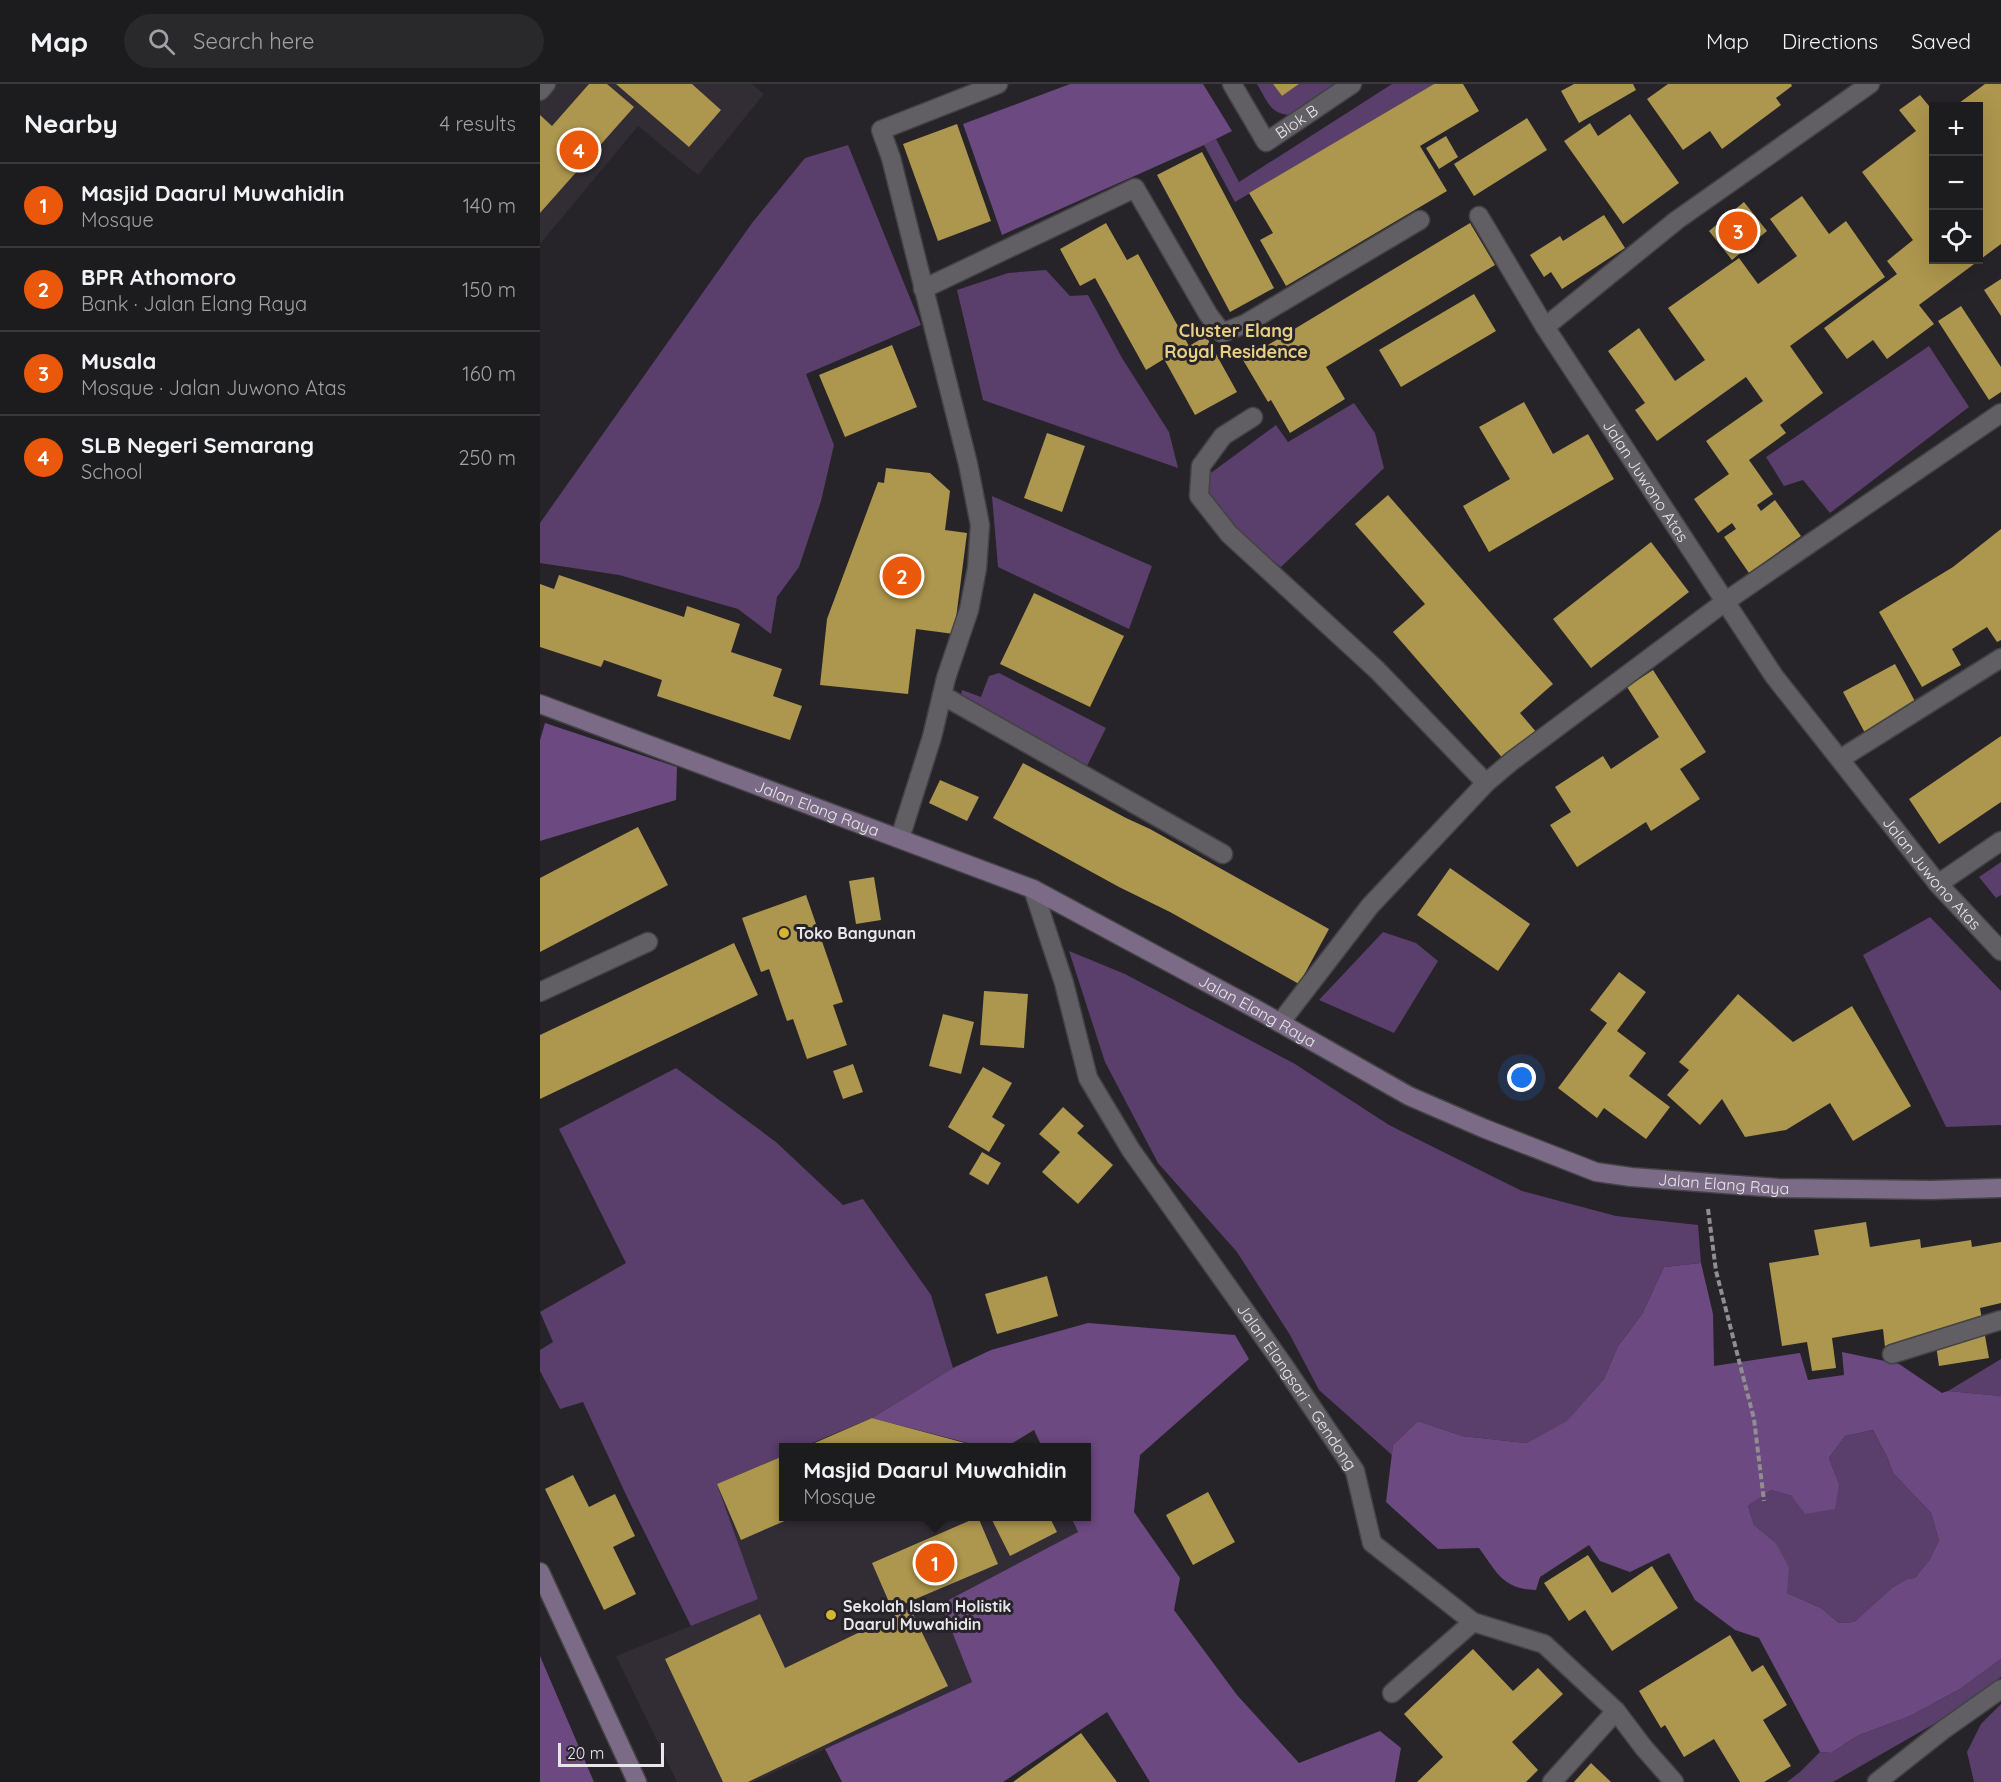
<!DOCTYPE html>
<meta charset="utf-8">
<style>
:root{--surface:#1c1b1e;--page:#29282b;--text:#f1f3f6;--muted:#a0a1a4;--line:#3a393c;--accent:#ea580c}
body{margin:0;font-family:Quicksand,sans-serif;background:var(--page);color:var(--text)}
.controls{position:absolute;right:18px;top:18px;display:grid;overflow:hidden;border-radius:0px;box-shadow:0 6px 24px #0002}
.controls button{width:54px;height:54px;display:grid;place-items:center;padding:0;border:0;border-bottom:2px solid var(--line);background:var(--surface);color:var(--text);font:30px sans-serif}
.scale{position:absolute;left:18px;bottom:15px;width:106px;box-sizing:border-box;padding-left:6px;border:3px solid #e7e6e8;border-top:0;font-size:16px;line-height:21px;white-space:nowrap;color:#e7e6e8;-webkit-text-stroke:4px #262428;paint-order:stroke}
.you{position:absolute;left:982px;top:994px;width:21px;height:21px;margin:-15px;border:4px solid #fff;border-radius:50%;background:#1a73e8;box-shadow:0 0 0 9px #1a73e833}
.badge{display:grid;place-items:center;width:39px;height:39px;border-radius:50%;background:var(--accent);color:#fff;font-size:20px;font-weight:700}
.pin{position:absolute;translate:-50% -50%;border:3px solid #fff;box-shadow:0 2px 6px #0006}
.popup{position:absolute;left:239px;top:1359px;width:312px;height:78px;box-sizing:border-box;display:grid;place-content:center;border-radius:0px;background:var(--surface);filter:drop-shadow(0 2px 4px #0005);font-size:20px;white-space:nowrap;color:var(--muted)}
.popup b{font-size:22px;color:var(--text)}
.popup::after{content:'';position:absolute;left:50%;top:100%;margin-left:-12px;border:12px solid transparent;border-top-color:var(--surface)}
.list{margin:0;padding:0;list-style:none}
h2{display:flex;justify-content:space-between;align-items:center;height:78px;margin:0;padding:0 24px;font-size:26px}
h2 small{font-size:20px;font-weight:400;color:var(--muted)}
.list li{display:grid;grid-template-columns:39px 1fr auto;gap:18px;align-items:center;box-sizing:border-box;height:84px;padding:0 24px;border-top:2px solid var(--line)}
.list b{display:block;font-size:22px;white-space:nowrap}
.list p{margin:0;font-size:20px;white-space:nowrap;color:var(--muted)}
.list em{font-size:20px;font-style:normal;color:var(--muted)}
.icon{flex:none;width:33px;height:33px;fill:none;stroke:currentColor;stroke-width:2;stroke-linecap:round;stroke-linejoin:round}
.map{position:relative;flex:none;width:1461px;height:1698px;overflow:hidden}
header{display:flex;align-items:center;gap:36px;box-sizing:border-box;height:84px;padding:0 30px;background:var(--surface);border-bottom:2px solid var(--line)}
header strong{font-size:28px}
nav{display:flex;gap:33px;margin-inline-start:auto;font-size:21px}
.search{width:420px;height:54px;background:var(--page);display:flex;align-items:center;gap:15px;box-sizing:border-box;padding:0 21px;border-radius:33px;color:var(--muted);font-size:22px}
main{display:flex}
aside{flex:1;background:var(--surface)}
.map>svg:first-child{display:block}
</style>
<header>
<strong>Map</strong>
<div class="search"><svg class="icon" aria-label="search" viewBox="0 0 24 24"><circle cx="10" cy="10" r="6"/><path d="M15 15l6 6"/></svg>Search here</div>
<nav><a>Map</a><a>Directions</a><a>Saved</a></nav>
</header>
<main>
<aside>
<h2>Nearby<small>4 results</small></h2>
<ul class="list">
<li><span class="badge">1</span><div><b>Masjid Daarul Muwahidin</b><p>Mosque</p></div><em>140 m</em></li>
<li><span class="badge">2</span><div><b>BPR Athomoro</b><p>Bank · Jalan Elang Raya</p></div><em>150 m</em></li>
<li><span class="badge">3</span><div><b>Musala</b><p>Mosque · Jalan Juwono Atas</p></div><em>160 m</em></li>
<li><span class="badge">4</span><div><b>SLB Negeri Semarang</b><p>School</p></div><em>250 m</em></li>
</ul>
</aside>
<div class="map">
<svg width="1461" height="1698" viewBox="0 0 1461 1698">
<rect width="100%" height="100%" fill="#262428"/>
<path fill="#322d35" d="M0,0H212L224,10L158,91L98,42L0,160Z
M243,1372V1432L531,1433L538,1448L401,1520L432,1598L213,1698H137L76,1572L218,1515L177,1400Z"/>
<path fill="#5a3e6b" d="M717,0H733L742,12L759,0H794L749,31C729,29 727,16 717,0Z
M852,0H894L695,118L664,61L676,55L699,98Z
M308,61L381,241L266,290L294,361L281,417L259,483L237,513L231,550L198,525L79,491L0,479V439L212,139L265,74Z
M506,186L530,212L548,211L582,274L629,348L638,384L443,316L417,206L468,189Z
M1389,262L1429,323L1290,429L1263,396L1244,402L1226,373Z
M814,319L835,349L844,384L741,483L679,434L667,415L668,391L736,341L748,358Z
M452,412L612,482L589,545L458,483Z
M459,589L566,644L542,692L419,622L422,606L441,613L449,592Z
M1461,778V811L1456,814L1439,793Z
M1390,833L1461,907V1041L1406,1043L1323,871Z
M843,848L876,859L898,877L854,949L779,916Z
M529,867L585,890L755,980L849,1041L982,1107L1076,1132L1158,1141L1161,1179L1124,1183L1102,1230L1078,1262L1064,1295L1027,1338L987,1359L922,1352L878,1337L853,1361L852,1371L779,1306L750,1251L697,1168L618,1079L565,978Z
M136,984L236,1058L303,1121L323,1115L391,1211L413,1284L332,1334L263,1363L243,1364V1372L177,1400L218,1515L151,1542L88,1415L43,1318L20,1325L0,1287V1266L13,1258L0,1228L86,1179L19,1045Z
M1461,1275V1312L1408,1307Z
M1333,1346L1347,1373L1353,1389L1391,1429L1399,1456L1390,1475L1375,1494L1367,1495L1353,1503L1314,1538L1299,1539L1281,1524L1247,1509L1235,1458L1214,1441L1208,1422L1231,1406L1252,1412L1299,1400L1289,1374L1305,1352Z
M1461,1575V1593L1406,1633L1293,1698H1247L1260,1688L1280,1668L1291,1669L1317,1652L1370,1632L1420,1605Z
M1461,1620V1698H1434L1427,1668L1441,1640Z"/>
<path fill="#6c4981" fill-rule="evenodd" d="M530,0H663L692,47L664,61L462,151L423,40Z
M5,639L137,683L136,716L0,757V656Z
M1161,1179L1173,1230L1174,1282L1260,1269L1268,1296L1304,1291L1302,1268L1359,1280L1402,1309L1408,1307L1461,1312V1575L1420,1605L1370,1632L1317,1652L1291,1669L1280,1668L1219,1554L1195,1546L1155,1516L1129,1469L1090,1488L1060,1477L1049,1461L1000,1493L996,1506C962,1505 957,1488 939,1464L898,1465L846,1418L853,1361L878,1337L922,1352L987,1359L1027,1337L1064,1295L1078,1262L1102,1230L1124,1183ZM1333,1346L1347,1373L1353,1389L1391,1429L1399,1456L1390,1475L1375,1494L1367,1495L1353,1503L1314,1538L1299,1539L1281,1524L1247,1509L1249,1483L1235,1458L1214,1441L1208,1422L1231,1406L1252,1412L1265,1430L1295,1425L1299,1400L1289,1374L1305,1352Z
M548,1239L695,1251L709,1275L600,1371L594,1428L640,1494L634,1526L697,1611L759,1679L840,1647L861,1664L855,1698H610L567,1628L463,1698H302L285,1665L432,1598L401,1520L538,1448L531,1433L546,1432V1364L502,1363L494,1346L466,1363H443L332,1334L413,1284L451,1266Z
M0,1572L54,1698H0Z"/>
<path fill="#ad964d" d="M49,0H67L94,23L0,129V31L12,42Z
M76,0H152L181,26L149,63Z
M733,0H759L742,12Z
M894,0H923L939,27L880,62L907,107L746,202L720,156L733,149L709,109Z
M1034,0H1093L1096,6L1039,39L1021,7Z
M1128,0H1251L1252,2L1236,14L1241,21L1182,65L1170,47L1143,66L1107,15Z
M1445,0H1461V160L1379,221L1394,240L1347,275L1333,256L1307,275L1284,244L1357,190L1347,177L1373,156L1322,88L1376,47L1359,26L1380,11L1394,28V176H1438V22H1415Z
M1090,30L1139,99L1083,140L1024,57L1050,39L1058,52Z
M987,34L1007,66L934,112L914,80Z
M417,40L451,137L398,157L363,60Z
M906,52L918,73L899,85L886,64Z
M662,68L734,204L690,228L617,91Z
M1262,112L1289,150L1306,137L1345,193L1250,262L1283,309L1240,341L1246,349L1209,376L1233,410L1217,421L1221,427L1235,416L1261,452L1209,489L1184,453L1196,445L1192,439L1178,449L1154,415L1189,390L1166,357L1223,317L1206,293L1117,357L1095,326L1105,319L1068,267L1099,244L1135,297L1165,276L1128,224L1199,174L1218,200L1257,172L1230,135Z
M1204,118L1227,147L1192,176L1169,147Z
M1064,131L1085,164L1022,205L1011,188L1004,193L990,171L1020,152L1023,157Z
M566,139L587,176L598,170L649,262L666,252L697,308L655,331L624,275L606,286L555,194L540,202L520,165Z
M930,139L955,181L786,283L805,315L750,349L731,316L728,318L703,276Z
M1461,195V232L1444,206Z
M934,210L956,247L861,303L839,266Z
M1421,222L1461,283V308L1449,316L1398,237Z
M352,261L377,323L305,353L279,291Z
M984,318L1013,370L1048,350L1074,395L949,468L923,422L970,395L939,343Z
M507,349L545,362L522,428L484,414Z
M346,384L390,389L410,407L405,446L427,449L414,550L376,545L368,610L280,601L287,535L338,398L344,399Z
M848,411L1013,600L980,629L998,650L966,678L853,548L885,520L815,440Z
M1461,445V556L1457,558L1447,543L1412,565L1421,581L1382,603L1339,528L1413,483Z
M1111,458L1149,508L1051,584L1013,535Z
M19,491L144,533L147,522L200,540L191,568L242,585L233,612L262,622L250,656L117,612L122,596L64,576L61,583L0,563V500L14,505Z
M494,509L584,552L550,623L460,580Z
M1355,580L1377,621L1325,649L1303,608Z
M1113,586L1166,668L1140,685L1160,715L1111,747L1106,738L1037,783L1010,741L1031,728L1015,703L1063,672L1071,685L1119,653L1087,603Z
M1461,652V718L1399,760L1369,715Z
M483,679L586,734L610,745L789,845L759,900L630,828L579,803L453,734Z
M400,696L439,713L427,737L389,719Z
M98,743L128,801L0,868V794Z
M910,784L990,840L958,887L877,831Z
M334,793L341,836L316,840L309,797Z
M266,811L303,918L293,921L307,961L267,975L253,935L247,937L229,885L221,888L202,834Z
M194,859L218,911L0,1015V951Z
M1079,888L1106,908L1077,947L1106,969L1089,992L1130,1023L1106,1055L1064,1024L1057,1034L1018,1004L1067,939L1050,926Z
M444,907L488,910L484,964L440,961Z
M1198,910L1253,958L1312,922L1371,1022L1313,1057L1290,1019L1246,1046L1205,1053L1182,1015L1160,1041L1127,1011L1149,986L1139,978Z
M403,930L434,938L421,990L389,982Z
M313,980L323,1008L303,1015L293,987Z
M443,983L472,999L452,1033L465,1041L449,1068L408,1043Z
M523,1023L544,1042L537,1049L573,1081L538,1120L502,1088L520,1068L499,1050Z
M442,1068L461,1079L448,1101L429,1090Z
M1326,1138L1330,1163L1380,1155L1381,1164L1431,1156L1432,1163L1461,1158V1219L1440,1224L1449,1274L1399,1282L1395,1254L1345,1263L1343,1245L1292,1254L1296,1284L1272,1287L1267,1258L1242,1262L1229,1179L1279,1171L1274,1146Z
M507,1192L518,1232L457,1250L445,1210Z
M332,1334L440,1363V1364H263Z
M243,1372V1432H256L201,1456L177,1400Z
M33,1391L49,1423L75,1410L95,1452L73,1463L96,1510L64,1526L5,1405Z
M668,1408L695,1458L653,1481L626,1431Z
M450,1432H509L517,1448L470,1472Z
M438,1433L458,1480L352,1525L332,1479Z
M1048,1471L1072,1509L1112,1482L1138,1524L1072,1567L1045,1526L1029,1537L1004,1499Z
M370,1524L408,1602L208,1698H183L125,1575L220,1530L245,1584Z
M1190,1551L1212,1588L1223,1581L1247,1621L1223,1636L1251,1682L1224,1698H1200L1174,1655L1144,1673L1125,1641L1121,1644L1099,1607Z
M933,1565L973,1607L998,1584L1023,1610L972,1658L998,1686L986,1698H877L903,1673L864,1630Z
M541,1649L577,1698H473Z
M1051,1679L1071,1698H1034Z"/>
<g fill="none" stroke-linecap="round" stroke-linejoin="round">
<defs>
<path id="service" d="M0,7L6,0
M402,611L683,770
M1352,1270L1461,1236
M852,1609L933,1538"/>
<g id="minor">
<path id="s1" d="M692,0L726,58L812,0"/>
<path id="s2" d="M1330,0L1137,136L1005,243L1234,592L1398,800L1461,867"/>
<path d="M939,132L1005,243"/>
<path d="M383,205L595,104L668,230L682,249L705,240L880,136"/>
<path d="M713,333L683,352L661,382L659,412L689,450L837,586L946,699L972,677L1186,517L1461,329"/>
<path d="M1300,675L1461,574"/>
<path d="M360,754L392,653L406,594L429,526L437,484L440,441L428,380L351,74L341,46L458,0"/>
<path d="M1398,800L1461,757"/>
<path id="s3" d="M493,805L524,899L548,994L591,1066L742,1279L815,1387L832,1459L933,1538L1004,1560L1076,1627L1104,1664L1134,1698"/>
<path d="M0,908L108,858"/>
<path d="M740,939L830,822L946,699"/>
<path d="M1012,1698L1076,1627"/>
<path d="M1337,1698L1403,1646L1461,1605"/>
</g>
<g id="secondary">
<path id="s4" d="M0,620L493,805L714,924L869,1012L943,1044L1056,1088L1091,1093L1238,1104L1391,1106L1461,1104"/>
<path d="M0,1488L97,1698"/>
</g>
</defs>
<use href="#service" stroke="#434244" stroke-width="21"/>
<use href="#minor" stroke="#434244" stroke-width="21"/>
<use href="#secondary" stroke="#434244" stroke-width="21"/>
<path stroke="#8f8e91" stroke-width="4" stroke-dasharray="6 3" stroke-linecap="butt" d="M1168,1125L1176,1187L1214,1335L1224,1417"/>
<use href="#service" stroke="#615f63" stroke-width="18"/>
<use href="#minor" stroke="#615f63" stroke-width="18"/>
<use href="#secondary" stroke="#7c6b87" stroke-width="18"/>
</g>
<g fill="#d8b434" stroke="#262428" stroke-width="2">
<circle cx="244" cy="849" r="6"/>
<circle cx="291" cy="1531" r="6"/>
</g>
<g text-anchor="middle" dominant-baseline="central" stroke-width="6" stroke-linejoin="round" paint-order="stroke">
<g font-size="16" fill="#e7e6e8" stroke="#262428">
<text stroke="none"><textPath href="#s1" startOffset="104">Blok B</textPath></text>
<text stroke="none"><textPath href="#s2" startOffset="590">Jalan Juwono Atas</textPath></text>
<text stroke="none"><textPath href="#s4" startOffset="296">Jalan Elang Raya</textPath></text>
<text stroke="none"><textPath href="#s2" startOffset="1076">Jalan Juwono Atas</textPath></text>
<text stroke="none"><textPath href="#s4" startOffset="782">Jalan Elang Raya</textPath></text>
<text stroke="none"><textPath href="#s4" startOffset="1286">Jalan Elang Raya</textPath></text>
<text stroke="none"><textPath href="#s3" startOffset="570">Jalan Elangsari - Gendong</textPath></text>
</g>
<g font-size="16" font-weight="bold" fill="#e7e6e8" stroke="#262428" text-anchor="start">
<text x="256" y="849">Toko Bangunan</text>
<text x="303" y="1522">Sekolah Islam Holistik<tspan x="303" dy="18">Daarul Muwahidin</tspan></text>
</g>
<g font-size="18" font-weight="bold" fill="#e9d084" stroke="#262428">
<text x="696" y="246">Cluster Elang<tspan x="696" dy="21">Royal Residence</tspan></text>
</g>
</g>
</svg>
<div class="controls">
<button>+</button>
<button>−</button>
<button><svg class="icon" aria-label="locate" viewBox="0 0 24 24"><circle cx="12" cy="12" r="6"/><path d="M12 2v4M12 18v4M2 12h4M18 12h4"/></svg></button>
</div>
<div class="scale">20 m</div>
<div class="you"></div>
<div class="pin badge" style="left:395px;top:1479px">1</div>
<div class="popup"><b>Masjid Daarul Muwahidin</b>Mosque</div>
<div class="pin badge" style="left:362px;top:492px">2</div>
<div class="pin badge" style="left:1198px;top:147px">3</div>
<div class="pin badge" style="left:39px;top:66px">4</div>
</div>
</main>
